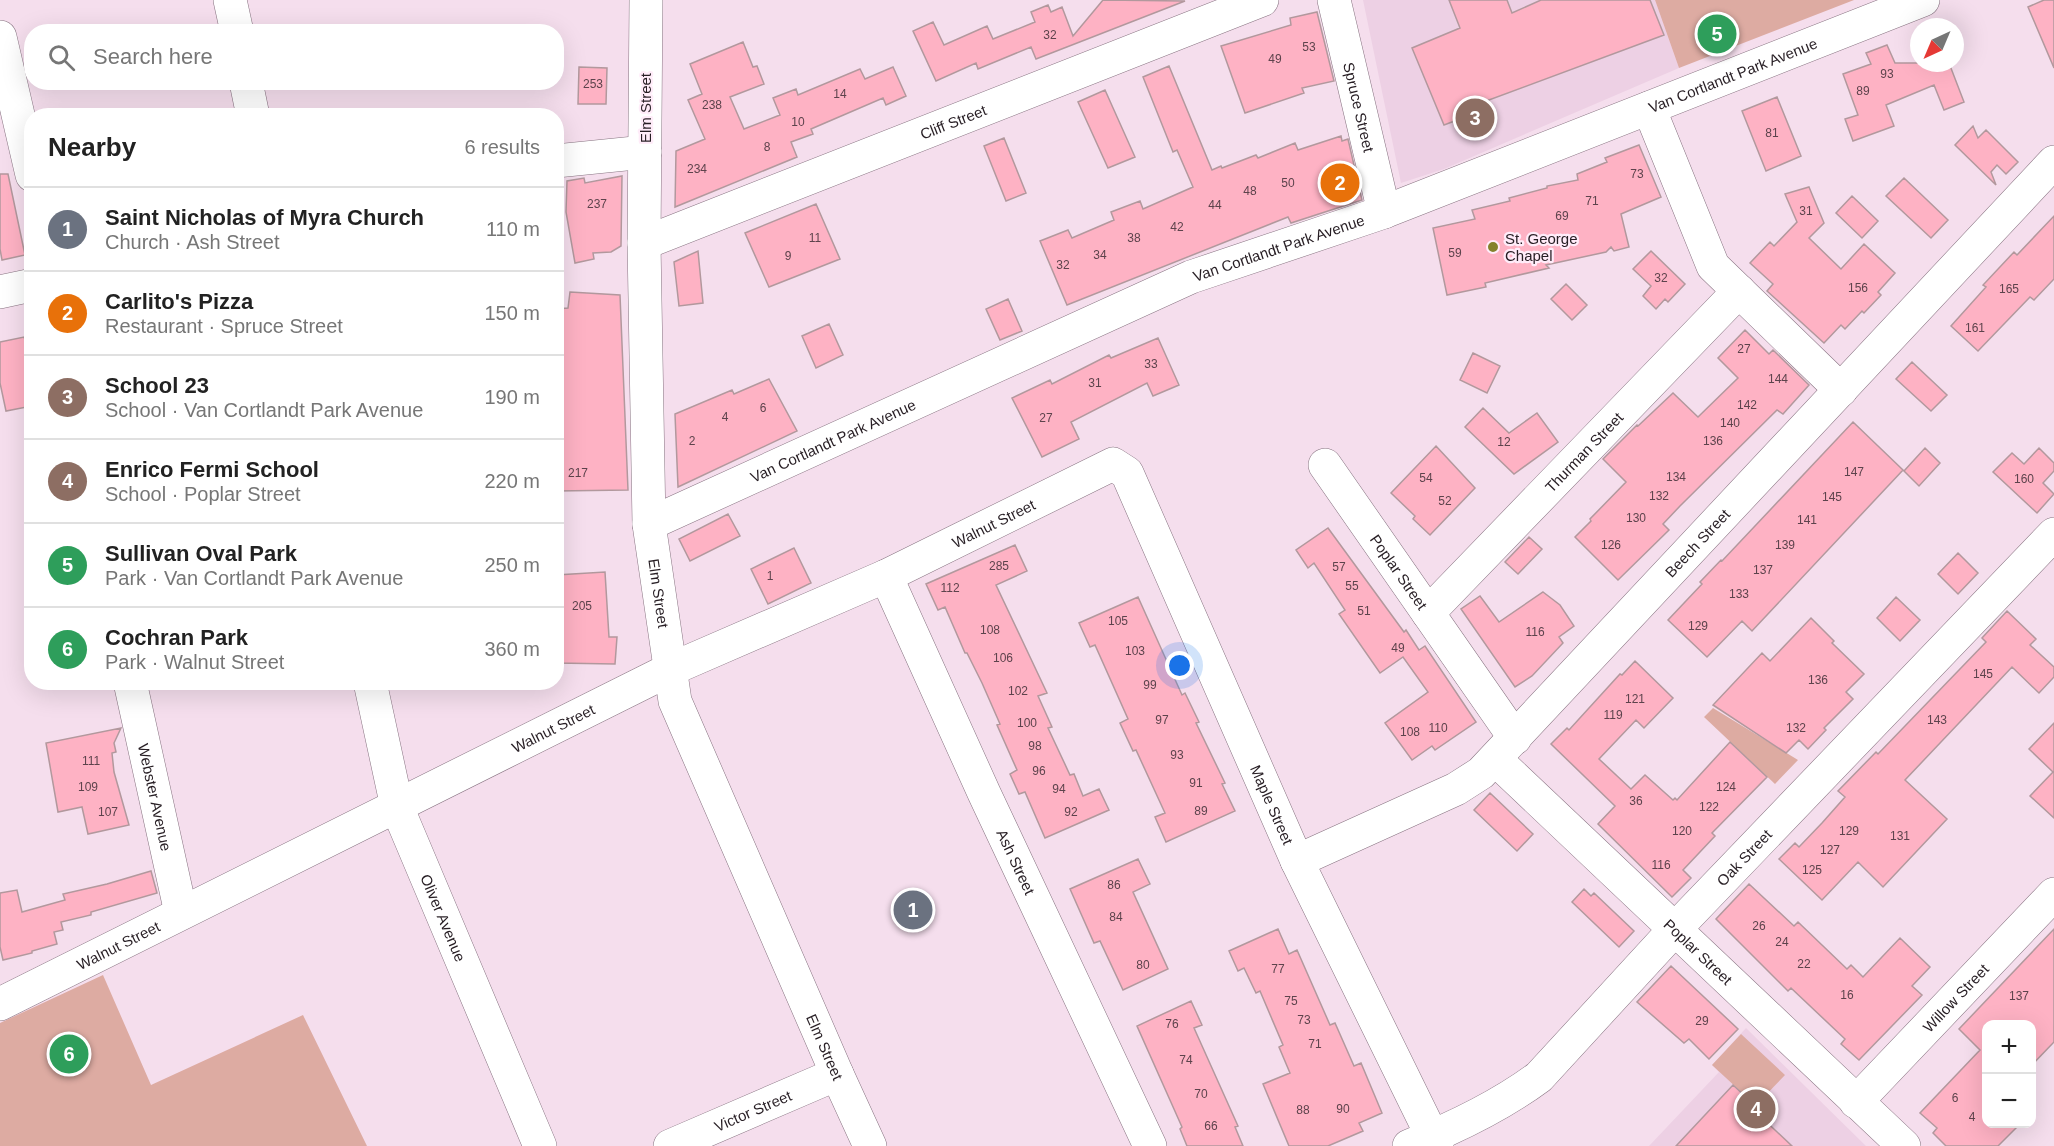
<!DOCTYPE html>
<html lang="en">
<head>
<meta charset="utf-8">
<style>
  :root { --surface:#fff; --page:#f6f6f6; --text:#222; --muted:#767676; --line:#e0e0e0; --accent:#d93025 }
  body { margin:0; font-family:Arial,sans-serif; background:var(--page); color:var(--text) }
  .controls { position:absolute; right:18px; bottom:18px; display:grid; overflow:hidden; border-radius:12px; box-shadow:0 6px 24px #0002 }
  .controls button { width:54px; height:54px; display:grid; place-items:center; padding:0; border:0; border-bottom:2px solid var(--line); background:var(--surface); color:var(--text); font:30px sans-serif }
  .compass { position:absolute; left:1910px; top:18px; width:54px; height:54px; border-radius:50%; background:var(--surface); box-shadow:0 6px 24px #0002; rotate:224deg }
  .you { position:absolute; left:1180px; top:666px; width:21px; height:21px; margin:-15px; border:4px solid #fff; border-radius:50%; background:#1a73e8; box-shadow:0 0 0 9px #1a73e833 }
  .badge { display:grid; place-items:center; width:39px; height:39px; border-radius:50%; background:var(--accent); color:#fff; font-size:20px; font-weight:700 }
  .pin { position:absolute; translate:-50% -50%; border:3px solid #fff; box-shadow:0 2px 6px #0006 }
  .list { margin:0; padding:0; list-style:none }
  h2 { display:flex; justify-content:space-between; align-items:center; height:78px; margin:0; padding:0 24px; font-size:26px }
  h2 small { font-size:20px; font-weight:400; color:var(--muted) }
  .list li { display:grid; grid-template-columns:39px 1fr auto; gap:18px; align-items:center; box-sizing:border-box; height:84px; padding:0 24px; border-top:2px solid var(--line) }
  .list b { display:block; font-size:22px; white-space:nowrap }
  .list p { margin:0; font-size:20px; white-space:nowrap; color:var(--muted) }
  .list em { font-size:20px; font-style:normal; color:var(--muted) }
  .icon { flex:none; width:33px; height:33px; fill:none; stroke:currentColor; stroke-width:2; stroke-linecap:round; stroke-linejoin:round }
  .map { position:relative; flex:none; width:2054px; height:1146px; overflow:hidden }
  .search { position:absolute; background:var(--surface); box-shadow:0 6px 24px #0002; left:24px; top:24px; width:540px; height:66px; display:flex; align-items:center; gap:15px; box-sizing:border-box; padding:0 21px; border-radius:24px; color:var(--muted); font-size:22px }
  .panel { position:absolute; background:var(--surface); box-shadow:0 6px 24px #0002; left:24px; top:108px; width:540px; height:582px; border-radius:24px }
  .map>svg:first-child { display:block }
  .built { fill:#edd0e4 }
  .green { fill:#ddaba2 }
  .building { fill:#feb2c4; stroke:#b2989d; stroke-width:1.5 }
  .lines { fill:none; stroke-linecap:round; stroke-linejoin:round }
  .minor-casing { stroke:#877381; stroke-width:34 }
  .minor { stroke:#fff; stroke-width:33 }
  .poi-dot { fill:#83822b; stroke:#ffecf9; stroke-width:2 }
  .labels { text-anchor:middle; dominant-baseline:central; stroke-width:4.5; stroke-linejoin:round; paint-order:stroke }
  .number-label { font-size:12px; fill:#5d434c }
  .street-label { font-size:15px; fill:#271e24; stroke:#ffecf9 }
  .poi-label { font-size:15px; fill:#271e24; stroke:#ffecf9; text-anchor:start }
</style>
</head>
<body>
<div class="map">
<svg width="2054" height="1146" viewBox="0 0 2054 1146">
  <rect width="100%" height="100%" fill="#f5deed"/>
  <!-- built -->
  <path class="built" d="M1363 0H1655L1679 68 1444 169 1401 183Z
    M1746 1028 1866 1146H1649L1719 1072 1712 1065Z"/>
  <!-- green -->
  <path class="green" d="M1655 0H1854L1679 68Z
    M1713 708 1798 760 1775 784 1704 717Z
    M103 975 151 1085 303 1015 367 1146H0V1023Z
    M1741 1034 1785 1075 1760 1101 1756 1098 1752 1102 1712 1065Z"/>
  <!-- building -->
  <path class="building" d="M1103 0 1185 1 1036 59 1031 47 978 69 976 63 936 81 913 31 933 22 944 45 987 26 993 39 1035 22 1031 12 1048 5 1051 12 1062 7 1073 36Z
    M1449 0H1507L1512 13 1541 0H1650L1664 35 1470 107 1473 114 1444 125 1412 48 1460 28Z
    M2044 0H2054V68L2028 7Z
    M1317 12 1334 81 1302 88 1304 93 1245 113 1221 46 1291 25 1290 18Z
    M743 42 753 67 757 66 764 84 730 97 744 129 780 115 773 98 796 89 798 95 860 69 865 79 893 67 906 96 886 105 883 98 811 129 813 134 791 142 797 157 675 207 676 151 705 139 688 100 702 94 690 64Z
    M1887 45 1895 63H1949L1964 102 1944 110 1934 85 1886 105 1894 126 1853 141 1845 119 1858 115 1843 74 1871 64 1866 53Z
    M1169 66 1212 170 1221 166 1222 168 1256 155 1258 158 1295 143 1298 150 1341 136 1342 141 1348 139 1362 200 1291 223 1288 217 1067 305 1040 241 1068 230 1072 238 1114 220 1111 212 1140 201 1143 209 1193 187 1177 150 1173 152 1143 77Z
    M579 67 607 68 606 104H578Z
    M1105 90 1135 157 1108 168 1078 102Z
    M1777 97 1801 156 1766 171 1742 111Z
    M1973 126 1978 138 1986 130 2018 162 2006 174 1997 165 1991 172 1996 185 1955 145Z
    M1004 138 1026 193 1006 201 984 146Z
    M1639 145 1661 197 1621 214 1629 247 1614 251 1611 247 1606 252 1546 265 1549 268 1485 283 1486 287 1447 295 1433 228 1475 219 1472 210 1510 201 1509 198 1547 188V186L1578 180 1577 174 1607 162 1605 158Z
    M0 174H8L25 255 2 260 0 249Z
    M622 176 621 246 611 252 593 253 594 259 575 263 566 212 567 181 584 178 585 183Z
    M1904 178 1948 220 1931 238 1886 196Z
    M1809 187 1824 223 1809 238 1841 269 1864 244 1895 273 1878 292 1881 295 1864 313 1862 311 1845 329 1841 325 1824 343 1767 291 1773 284 1750 263 1770 242 1774 246 1797 222 1785 194Z
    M1852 196 1878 221 1862 238 1836 213Z
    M816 204 840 259 769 287 745 233Z
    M2054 216V279L2034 300 2030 297 1978 351 1951 326 1986 287 1983 285 2014 252 2017 255Z
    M698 251 703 303 679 306 674 262Z
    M1651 251 1685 284 1668 302 1665 299 1656 309 1643 296 1651 286 1633 269Z
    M1566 284 1587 305 1572 320 1551 299Z
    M570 292 620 295 628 490 556 491V309L568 308Z
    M1008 299 1022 331 1000 340 986 309Z
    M829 324 843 355 816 368 802 336Z
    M1745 330 1769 354 1773 350 1809 385 1783 414 1777 410 1680 506 1663 524 1669 530 1618 580 1575 537 1591 521 1590 519 1626 482 1603 459 1637 425 1638 426 1673 393 1698 417 1738 378 1718 358Z
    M24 337 32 361V406L6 411 0 383V342Z
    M1158 338 1179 385 1153 396 1147 383 1071 422 1079 439 1042 457 1012 398 1050 380 1052 384 1109 355 1111 358Z
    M1473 353 1500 366 1487 393 1460 380Z
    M1912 362 1947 395 1931 411 1896 379Z
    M769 379 797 431 678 487 675 414 732 390 734 394Z
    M1483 408 1509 433 1537 413 1558 442 1514 474 1465 427Z
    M1853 422 1903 470 1752 631 1742 621 1707 657 1668 620 1702 584 1700 582 1721 560 1722 561Z
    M1436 446 1475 488 1430 535 1413 519 1415 516 1391 493Z
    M1925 448 1940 463 1919 486 1904 471Z
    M2039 448 2054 463V471L2043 483 2054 494 2037 513 1993 472 2012 453 2024 464Z
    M728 514 740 536 690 561 679 539Z
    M1328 528 1404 632 1406 630 1419 650 1425 646 1476 722 1435 750 1432 746 1412 760 1385 723 1428 692 1403 657 1380 673 1339 614 1345 610 1314 563 1308 568 1296 550Z
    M1529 537 1542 549 1518 574 1505 562Z
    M1015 545 1027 571 996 585 1047 693 1038 696 1052 727 1048 728 1070 775 1074 774 1083 796 1099 789 1109 810 1045 838 1025 792 1019 794 1010 774 1017 770 997 725 1000 724 982 683 967 653H965L945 607 938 610 926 584Z
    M794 548 811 583 768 604 751 569Z
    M1958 553 1978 573 1958 594 1938 574Z
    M605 572 609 637H617L615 664 556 663V575Z
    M1543 592 1560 605 1574 626 1559 637 1563 643 1532 676 1515 687 1461 609 1480 596 1499 622Z
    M1138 597 1182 695 1185 693 1199 722 1196 723 1225 783 1222 784 1235 811 1166 842 1155 817 1165 813 1136 750 1133 751 1120 723 1128 719 1095 645 1090 647 1079 623Z
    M1896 597 1920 620 1900 641 1877 618Z
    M2007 611 2036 639 2030 645 2054 667V677L2039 693 2012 667 1905 780 1947 819 1883 887 1858 862 1822 900 1779 859 1795 843 1799 847 1822 823 1845 797 1838 791 1876 752 1878 754 1986 642 1982 638Z
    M1811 618 1834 641 1832 643 1864 674 1846 692 1853 699 1824 728 1826 730 1808 749 1799 740 1786 753 1713 705 1762 653 1770 661Z
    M1635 661 1673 698 1644 728 1636 720 1599 759 1631 789 1645 775 1673 800 1675 798 1677 800 1730 742 1767 777 1712 833 1715 836 1683 870 1691 878 1672 897 1598 824 1615 806 1551 744 1567 728 1569 730 1620 674 1622 675Z
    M2054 723V818L2030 796 2053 772 2029 749Z
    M121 728 114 743 116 752 112 753 114 772 129 825 88 834 82 807 58 812 46 743Z
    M1490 793 1533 834 1517 851 1474 810Z
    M1138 859 1150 884 1133 892 1168 969 1123 990 1100 941 1094 943 1070 889Z
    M151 871 157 893 91 912V915L61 922 63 930 54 932 57 944 32 951V953L3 960 0 947V893L17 890 22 912 65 900 63 894 107 884Z
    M1749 884 1794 926 1798 922 1847 969 1851 965 1863 977 1900 938 1930 967 1912 986 1922 995 1859 1060 1841 1044 1845 1039 1791 988 1788 991 1716 919Z
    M1584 889 1591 896 1594 893 1634 931 1619 947 1572 902Z
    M1278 929 1289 954 1297 950 1330 1025 1335 1023 1354 1066 1361 1063 1382 1113 1359 1123 1363 1131 1328 1146H1289L1263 1084 1290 1073 1279 1047 1283 1045 1260 991 1256 993 1244 968 1238 971 1229 951Z
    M2054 929V1042L2031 1066V1024H1986V1124H2020L1998 1146H1946L1933 1133 1937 1128 1920 1113 1980 1050 1959 1029Z
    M1671 966 1738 1029 1709 1059 1689 1039 1684 1043 1637 1002Z
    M1191 1001 1202 1025 1194 1028 1238 1126 1235 1127 1243 1146H1187L1180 1129 1182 1127 1137 1026Z
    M1733 1085 1760 1110 1757 1113 1792 1146H1676Z"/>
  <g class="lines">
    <!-- minor casing -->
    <g class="minor-casing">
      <g id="minor">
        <path d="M230 0 237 32"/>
        <path id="s1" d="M646 0 644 243 649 524 675 701 837 1074 870 1146"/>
        <path id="s2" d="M1334 0 1384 212"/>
        <path d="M0 37 32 175"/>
        <path d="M246 82 253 116"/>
        <path d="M1649 108 1713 266 1841 390"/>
        <path d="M556 161 645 152"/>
        <path id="s3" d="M644 243 1262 0"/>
        <path d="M0 292 32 285"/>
        <path id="s4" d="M1325 465 1515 738"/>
        <path id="s5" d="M649 524 1191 277 1384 212 1923 0"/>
        <path id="s6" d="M886 576 984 793 1150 1146"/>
        <path id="s7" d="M1428 613 1739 291"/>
        <path id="s8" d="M130 682 181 913"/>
        <path id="s9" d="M370 682 397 807 540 1146"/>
        <path id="s10" d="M1495 759 1904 1146"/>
        <path id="s11" d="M1297 861 1456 789 1481 773 2054 162"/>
        <path id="s12" d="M0 1004 669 670 886 576 1113 464 1127 473 1297 861 1437 1146"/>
        <path id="s13" d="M1856 1102 2054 894"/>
        <path id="s14" d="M670 1146 837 1074"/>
        <path id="s15" d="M1409 1146C1454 1128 1500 1106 1539 1077L1675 929 2054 534"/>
      </g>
    </g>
    <!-- minor -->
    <use href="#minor" class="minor"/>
  </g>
  <!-- markers -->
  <circle class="poi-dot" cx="1493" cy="247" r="6"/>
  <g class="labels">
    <!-- number labels -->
    <g class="number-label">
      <text x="1050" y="35">32</text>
      <text x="1309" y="47">53</text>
      <text x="1275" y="59">49</text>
      <text x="1887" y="74">93</text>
      <text x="593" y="84">253</text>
      <text x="1863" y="91">89</text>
      <text x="840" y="94">14</text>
      <text x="712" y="105">238</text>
      <text x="798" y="122">10</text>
      <text x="1772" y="133">81</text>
      <text x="767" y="147">8</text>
      <text x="697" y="169">234</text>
      <text x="1637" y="174">73</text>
      <text x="1288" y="183">50</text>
      <text x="1250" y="191">48</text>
      <text x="1592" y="201">71</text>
      <text x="597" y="204">237</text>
      <text x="1215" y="205">44</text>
      <text x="1806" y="211">31</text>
      <text x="1562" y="216">69</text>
      <text x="1177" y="227">42</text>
      <text x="815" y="238">11</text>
      <text x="1134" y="238">38</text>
      <text x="1455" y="253">59</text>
      <text x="1100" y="255">34</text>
      <text x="788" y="256">9</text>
      <text x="1063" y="265">32</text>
      <text x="1661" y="278">32</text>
      <text x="1858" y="288">156</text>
      <text x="2009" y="289">165</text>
      <text x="1975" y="328">161</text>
      <text x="1744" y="349">27</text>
      <text x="1151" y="364">33</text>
      <text x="1778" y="379">144</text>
      <text x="1095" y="383">31</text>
      <text x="1747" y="405">142</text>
      <text x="763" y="408">6</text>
      <text x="725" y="417">4</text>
      <text x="1046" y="418">27</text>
      <text x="1730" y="423">140</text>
      <text x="692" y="441">2</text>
      <text x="1713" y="441">136</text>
      <text x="1504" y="442">12</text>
      <text x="1854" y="472">147</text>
      <text x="578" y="473">217</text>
      <text x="1676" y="477">134</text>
      <text x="1426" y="478">54</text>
      <text x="2024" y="479">160</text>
      <text x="1659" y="496">132</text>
      <text x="1832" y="497">145</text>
      <text x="1445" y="501">52</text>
      <text x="1636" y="518">130</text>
      <text x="1807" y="520">141</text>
      <text x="1611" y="545">126</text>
      <text x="1785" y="545">139</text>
      <text x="999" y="566">285</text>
      <text x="1339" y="567">57</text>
      <text x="1763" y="570">137</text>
      <text x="770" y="576">1</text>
      <text x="1352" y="586">55</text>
      <text x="950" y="588">112</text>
      <text x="1739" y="594">133</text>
      <text x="582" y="606">205</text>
      <text x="1364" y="611">51</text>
      <text x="1118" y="621">105</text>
      <text x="1698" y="626">129</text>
      <text x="990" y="630">108</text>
      <text x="1535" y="632">116</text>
      <text x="1398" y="648">49</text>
      <text x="1135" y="651">103</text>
      <text x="1003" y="658">106</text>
      <text x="1983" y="674">145</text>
      <text x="1818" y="680">136</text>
      <text x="1150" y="685">99</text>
      <text x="1018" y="691">102</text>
      <text x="1635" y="699">121</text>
      <text x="1613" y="715">119</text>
      <text x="1162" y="720">97</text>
      <text x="1937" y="720">143</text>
      <text x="1027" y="723">100</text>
      <text x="1438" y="728">110</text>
      <text x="1796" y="728">132</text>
      <text x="1410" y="732">108</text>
      <text x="1035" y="746">98</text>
      <text x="1177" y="755">93</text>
      <text x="91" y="761">111</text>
      <text x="1039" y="771">96</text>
      <text x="1196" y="783">91</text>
      <text x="88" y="787">109</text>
      <text x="1726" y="787">124</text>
      <text x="1059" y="789">94</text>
      <text x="1636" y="801">36</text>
      <text x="1709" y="807">122</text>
      <text x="1201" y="811">89</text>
      <text x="108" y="812">107</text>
      <text x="1071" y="812">92</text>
      <text x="1682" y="831">120</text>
      <text x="1849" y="831">129</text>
      <text x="1900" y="836">131</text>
      <text x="1830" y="850">127</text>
      <text x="1661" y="865">116</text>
      <text x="1812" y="870">125</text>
      <text x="1114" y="885">86</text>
      <text x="1116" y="917">84</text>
      <text x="1759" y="926">26</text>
      <text x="1782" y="942">24</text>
      <text x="1804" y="964">22</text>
      <text x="1143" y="965">80</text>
      <text x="1278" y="969">77</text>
      <text x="1847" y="995">16</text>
      <text x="2019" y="996">137</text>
      <text x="1291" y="1001">75</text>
      <text x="1304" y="1020">73</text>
      <text x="1702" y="1021">29</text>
      <text x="1172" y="1024">76</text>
      <text x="1315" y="1044">71</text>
      <text x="1186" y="1060">74</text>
      <text x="1201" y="1094">70</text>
      <text x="1955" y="1098">6</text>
      <text x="1343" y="1109">90</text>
      <text x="1303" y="1110">88</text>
      <text x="1972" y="1117">4</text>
      <text x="1211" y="1126">66</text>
    </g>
    <!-- street labels -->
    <g class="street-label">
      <text stroke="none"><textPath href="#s5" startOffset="1174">Van Cortlandt Park Avenue</textPath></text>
      <text stroke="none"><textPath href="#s2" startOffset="110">Spruce Street</textPath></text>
      <text transform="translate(645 108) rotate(-90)">Elm Street</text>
      <text stroke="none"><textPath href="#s3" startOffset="332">Cliff Street</textPath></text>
      <text stroke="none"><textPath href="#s5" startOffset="688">Van Cortlandt Park Avenue</textPath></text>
      <text stroke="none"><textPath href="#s5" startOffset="202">Van Cortlandt Park Avenue</textPath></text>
      <text stroke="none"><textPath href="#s7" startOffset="224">Thurman Street</textPath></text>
      <text stroke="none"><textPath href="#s12" startOffset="1104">Walnut Street</textPath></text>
      <text stroke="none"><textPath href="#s11" startOffset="520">Beech Street</textPath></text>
      <text stroke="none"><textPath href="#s4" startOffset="130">Poplar Street</textPath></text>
      <text stroke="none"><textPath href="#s1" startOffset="594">Elm Street</textPath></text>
      <text stroke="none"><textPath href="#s12" startOffset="618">Walnut Street</textPath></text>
      <text stroke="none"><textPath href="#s8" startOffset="118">Webster Avenue</textPath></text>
      <text stroke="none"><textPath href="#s12" startOffset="1616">Maple Street</textPath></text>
      <text stroke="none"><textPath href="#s15" startOffset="448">Oak Street</textPath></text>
      <text stroke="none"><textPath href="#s6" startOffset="314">Ash Street</textPath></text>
      <text stroke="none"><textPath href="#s9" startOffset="248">Oliver Avenue</textPath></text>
      <text stroke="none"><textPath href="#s12" startOffset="132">Walnut Street</textPath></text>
      <text stroke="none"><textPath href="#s10" startOffset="280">Poplar Street</textPath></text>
      <text stroke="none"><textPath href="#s13" startOffset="144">Willow Street</textPath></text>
      <text stroke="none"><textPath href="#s1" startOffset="1080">Elm Street</textPath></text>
      <text stroke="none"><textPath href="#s14" startOffset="90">Victor Street</textPath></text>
    </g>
    <!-- poi labels -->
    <g class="poi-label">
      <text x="1505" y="238">St. George<tspan x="1505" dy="17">Chapel</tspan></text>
    </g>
  </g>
</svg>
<div class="controls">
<button>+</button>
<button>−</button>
</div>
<svg class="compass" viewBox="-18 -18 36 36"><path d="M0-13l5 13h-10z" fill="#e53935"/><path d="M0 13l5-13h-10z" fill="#767676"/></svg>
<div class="you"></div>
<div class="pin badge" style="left:913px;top:910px;background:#6b7280">1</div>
<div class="pin badge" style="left:1340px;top:183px;background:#e8710a">2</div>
<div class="pin badge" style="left:1475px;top:118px;background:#8d6e63">3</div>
<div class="pin badge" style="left:1756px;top:1109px;background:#8d6e63">4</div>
<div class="pin badge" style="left:1717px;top:34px;background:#2e9e5b">5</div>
<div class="pin badge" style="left:69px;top:1054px;background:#2e9e5b">6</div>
<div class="search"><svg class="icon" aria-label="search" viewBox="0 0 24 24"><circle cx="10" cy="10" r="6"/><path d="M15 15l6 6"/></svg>Search here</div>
<section class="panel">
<h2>Nearby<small>6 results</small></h2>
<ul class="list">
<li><span class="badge" style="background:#6b7280">1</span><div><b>Saint Nicholas of Myra Church</b><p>Church · Ash Street</p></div><em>110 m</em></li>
<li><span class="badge" style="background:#e8710a">2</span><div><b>Carlito's Pizza</b><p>Restaurant · Spruce Street</p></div><em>150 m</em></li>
<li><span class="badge" style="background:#8d6e63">3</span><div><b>School 23</b><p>School · Van Cortlandt Park Avenue</p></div><em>190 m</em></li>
<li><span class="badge" style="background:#8d6e63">4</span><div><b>Enrico Fermi School</b><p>School · Poplar Street</p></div><em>220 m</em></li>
<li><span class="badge" style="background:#2e9e5b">5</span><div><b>Sullivan Oval Park</b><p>Park · Van Cortlandt Park Avenue</p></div><em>250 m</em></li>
<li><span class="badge" style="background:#2e9e5b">6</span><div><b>Cochran Park</b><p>Park · Walnut Street</p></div><em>360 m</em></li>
</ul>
</section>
</div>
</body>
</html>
